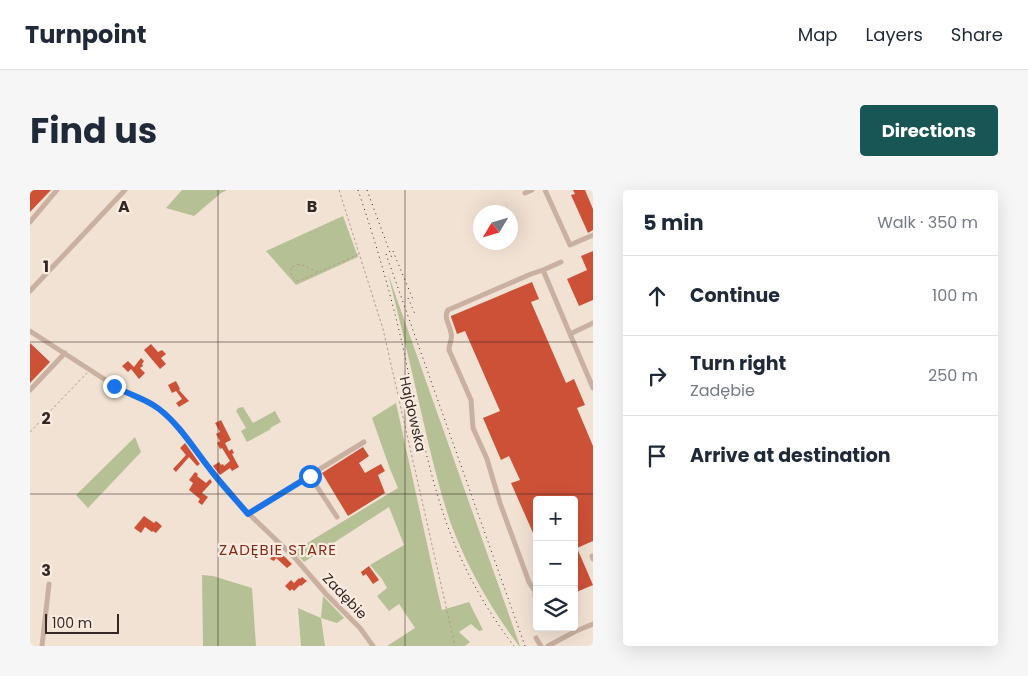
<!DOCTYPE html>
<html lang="en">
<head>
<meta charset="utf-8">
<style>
  :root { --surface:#fff; --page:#f6f6f7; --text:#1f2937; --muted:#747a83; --line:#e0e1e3; --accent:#185656 }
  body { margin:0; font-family:Poppins,sans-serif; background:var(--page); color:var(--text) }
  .controls { position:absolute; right:15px; bottom:15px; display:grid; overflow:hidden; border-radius:5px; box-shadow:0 5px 20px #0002 }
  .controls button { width:45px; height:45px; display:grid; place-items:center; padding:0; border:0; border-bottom:1px solid var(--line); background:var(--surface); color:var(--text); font:25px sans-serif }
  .compass { position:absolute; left:443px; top:15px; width:45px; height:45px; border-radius:50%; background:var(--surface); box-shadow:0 5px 20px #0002; rotate:232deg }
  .scale { position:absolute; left:15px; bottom:12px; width:74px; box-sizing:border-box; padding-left:5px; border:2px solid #332824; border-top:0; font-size:14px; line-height:18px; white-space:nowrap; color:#332824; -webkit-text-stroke:4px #faece0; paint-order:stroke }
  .stop { position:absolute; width:15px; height:15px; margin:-11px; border:4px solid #1a73e8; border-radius:50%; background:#fff }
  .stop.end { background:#1a73e8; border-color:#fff; box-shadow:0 1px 5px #0008 }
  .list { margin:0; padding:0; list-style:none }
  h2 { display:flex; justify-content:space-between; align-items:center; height:65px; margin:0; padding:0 20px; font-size:21px }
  h2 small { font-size:16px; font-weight:400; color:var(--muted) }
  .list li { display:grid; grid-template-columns:32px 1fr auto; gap:15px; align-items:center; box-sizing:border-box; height:80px; padding:0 20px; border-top:1px solid var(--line) }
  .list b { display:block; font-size:19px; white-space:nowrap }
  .list p { margin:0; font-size:16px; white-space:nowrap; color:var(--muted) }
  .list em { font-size:16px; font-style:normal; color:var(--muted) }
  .icon { flex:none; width:28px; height:28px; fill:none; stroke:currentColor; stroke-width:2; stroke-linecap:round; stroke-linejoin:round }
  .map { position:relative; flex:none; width:563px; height:456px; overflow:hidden; border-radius:5px }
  header { display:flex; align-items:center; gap:30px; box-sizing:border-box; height:70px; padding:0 25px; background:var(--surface); border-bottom:1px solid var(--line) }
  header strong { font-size:24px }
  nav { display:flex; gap:28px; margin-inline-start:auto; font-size:18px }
  .intro { display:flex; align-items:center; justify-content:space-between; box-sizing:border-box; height:120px; padding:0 30px }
  h1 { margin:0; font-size:35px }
  .button { padding:12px 22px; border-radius:5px; background:var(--accent); color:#fff; font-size:18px; font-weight:700 }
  main { display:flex; gap:30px; padding:0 30px }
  aside { flex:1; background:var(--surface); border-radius:5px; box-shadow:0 5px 20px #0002 }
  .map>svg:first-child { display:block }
  .green { fill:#b5c194 }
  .building { fill:#cd5137 }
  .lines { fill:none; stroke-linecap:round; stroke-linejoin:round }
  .path { stroke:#b59a8b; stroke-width:1; stroke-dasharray:2.5 2.5; stroke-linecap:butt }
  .minor { stroke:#cab0a0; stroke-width:5 }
  .rail { stroke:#332824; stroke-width:1; stroke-dasharray:1 4; stroke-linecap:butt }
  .route { stroke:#1a73e8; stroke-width:6 }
  .grid { fill:none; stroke:#332824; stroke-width:1; stroke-opacity:0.55 }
  .labels { text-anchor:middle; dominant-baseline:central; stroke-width:4.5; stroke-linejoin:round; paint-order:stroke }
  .street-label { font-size:14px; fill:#332824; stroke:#faece0 }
  .neighbourhood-label { font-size:15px; letter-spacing:1px; fill:#862b19; stroke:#faece0 }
  .grid-label { font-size:16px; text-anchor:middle; font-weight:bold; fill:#332824; stroke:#faece0; stroke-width:4.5; stroke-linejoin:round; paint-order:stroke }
</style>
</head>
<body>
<header>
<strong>Turnpoint</strong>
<nav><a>Map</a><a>Layers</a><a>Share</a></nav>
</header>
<div class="intro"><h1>Find us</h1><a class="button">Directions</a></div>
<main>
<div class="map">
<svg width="563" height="456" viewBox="0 0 563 456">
  <rect width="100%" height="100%" fill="#f2e2d4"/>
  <!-- green -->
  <path class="green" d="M152 0H197L191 3 164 26 136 18Z
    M313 26 328 67 266 95 236 61Z
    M358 84 490 456H489C461 419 437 377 421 334 408 296 399 256 390 217 380 172 369 128 358 84Z
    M366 213 407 399 412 420 439 412 453 440 449 441 441 434 429 442 440 452 435 456H357L385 438 369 414 359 421 347 406 357 398 352 389 340 375 374 355 359 317 274 372 264 361 368 298 360 279 342 228Z
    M213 217 223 233 245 221 251 232 240 238 241 239 217 252 211 241 216 238 206 221 208 218Z
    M105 247 111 262 58 318 46 305Z
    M172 385 183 386 222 398 226 456H173Z
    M293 406 314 428 307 433 291 428 295 456H271L268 418 291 428Z"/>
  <!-- building -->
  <path class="building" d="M0 0H21L0 22Z
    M543 0H555L563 19V40L558 43 541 5 545 4Z
    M563 61V110L549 116 537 89 557 80 551 66Z
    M502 92 509 109 501 112 536 193 544 189 555 215 547 218 563 256V351L547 358 563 395 544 403V310H507V352L481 293 490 290 479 266 471 270 453 228 470 221 435 141 427 144 421 127V126Z
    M0 153 20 172 0 193Z
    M121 154 128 162 132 160 136 164 131 168 136 174 130 179 114 160Z
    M111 168 114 171 112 174 113 176 110 178 115 183 109 189 101 179 98 182 92 176 98 171 104 177Z
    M146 191 150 199 149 200 159 211 149 217 146 213 152 209 146 201 142 203 138 195Z
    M191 230 201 250 195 253 199 261 202 259 204 263 202 264 209 277 202 281 200 278 190 285 183 276 189 272 191 275 193 274 194 276 200 271 192 258 190 259 187 253 190 251 186 244 190 242 185 233Z
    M155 253 170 274 167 276 159 267 146 282 143 279 156 265 150 258Z
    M333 257 339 266 329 273 335 283 351 274 355 281 348 285 355 303 318 326 292 283Z
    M165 282 168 284 167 286 176 293 180 289 182 292 172 303 178 307 172 315 168 312 170 309 159 300 163 293 159 290Z
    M114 326 124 333 126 331 132 336 126 343 123 341 122 342 115 337 111 343 104 338Z
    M246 360 255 367 262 374 257 378 246 368 244 371 240 369Z
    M339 376 349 390 343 394 336 384 333 386 331 382Z
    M272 387 277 391 271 396 270 395 264 401 262 399 260 401 255 396 261 390 264 393 269 388 270 389Z"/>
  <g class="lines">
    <!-- path -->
    <path class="path" d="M309 0 353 139 425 456
      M288 82 270 74 261 77V84L265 90 269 91 329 64
      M0 242 57 183"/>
    <!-- minor -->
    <path class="minor" d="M515 0 540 55 563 45
      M495 3 502 0
      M0 32 27 0
      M531 72 513 80 540 144 563 133
      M0 101 95 0
      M0 141 91 200 119 212 135 223 157 248 182 282 218 323 266 369 296 404 330 438 343 456
      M540 144 563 198
      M0 200 35 163
      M280 286 307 327
      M218 323 334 252
      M562 366 563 369
      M507 411 505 406V401L499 392 470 313 457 269 443 238 441 210 419 160C419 153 423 149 421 143 420 135 413 127 418 120L501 84 513 80
      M506 448 511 456
      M12 456 19 394
      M518 456 546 441 563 434"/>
    <!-- rail -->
    <path class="rail" d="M328 0C345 50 360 101 372 153 386 216 397 280 419 340 435 382 457 421 484 456
      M337 0 362 68
      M363 61 384 112
      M356 64 495 456
      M378 108 385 124"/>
  </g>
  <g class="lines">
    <!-- route -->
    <path class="route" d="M84 196C99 205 115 208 129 219 151 236 165 261 183 283 194 297 206 310 218 324L280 286"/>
  </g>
  <!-- grid -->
  <path class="grid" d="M188 0V456M375 0V456M0 152H563M0 304H563"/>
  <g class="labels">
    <!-- street labels -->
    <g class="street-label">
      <text transform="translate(383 224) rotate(77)">Hajdowska</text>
      <text transform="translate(315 406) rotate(46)">Zadębie</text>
    </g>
    <!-- neighbourhood labels -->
    <g class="neighbourhood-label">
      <text x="248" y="359">ZADĘBIE STARE</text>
    </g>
  </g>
  <g class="grid-label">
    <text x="94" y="22">A</text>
    <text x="282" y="22">B</text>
    <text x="16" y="82">1</text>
    <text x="16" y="234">2</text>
    <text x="16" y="386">3</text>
  </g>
</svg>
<div class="controls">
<button>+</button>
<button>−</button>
<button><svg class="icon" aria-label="layers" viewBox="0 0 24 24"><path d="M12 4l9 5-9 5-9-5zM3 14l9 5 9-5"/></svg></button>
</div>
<svg class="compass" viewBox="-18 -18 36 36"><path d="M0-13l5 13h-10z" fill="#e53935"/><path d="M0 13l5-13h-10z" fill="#747a83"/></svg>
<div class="scale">100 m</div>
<div class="stop" style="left:280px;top:286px"></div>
<div class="stop end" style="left:84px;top:196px"></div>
</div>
<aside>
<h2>5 min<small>Walk · 350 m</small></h2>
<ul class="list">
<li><svg class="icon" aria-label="ahead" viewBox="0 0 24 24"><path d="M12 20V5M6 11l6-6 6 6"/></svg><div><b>Continue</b></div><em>100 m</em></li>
<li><svg class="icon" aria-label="right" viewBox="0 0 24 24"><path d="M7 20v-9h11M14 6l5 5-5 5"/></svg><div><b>Turn right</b><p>Zadębie</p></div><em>250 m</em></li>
<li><svg class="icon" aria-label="arrive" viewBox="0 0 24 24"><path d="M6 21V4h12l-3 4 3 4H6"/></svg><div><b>Arrive at destination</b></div></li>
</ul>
</aside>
</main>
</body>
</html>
